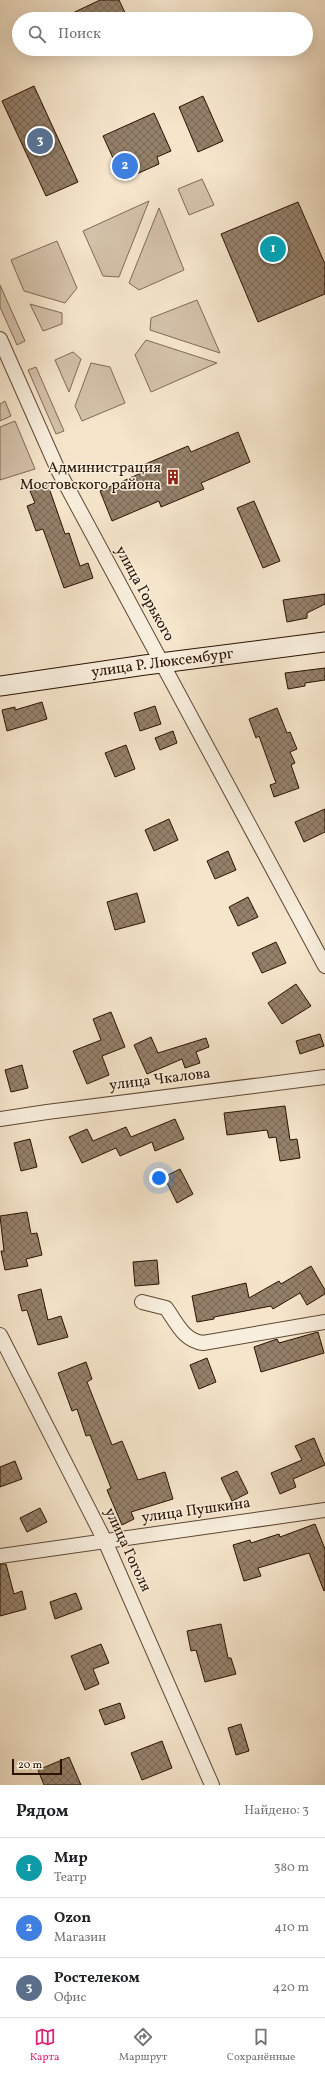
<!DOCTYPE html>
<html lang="ru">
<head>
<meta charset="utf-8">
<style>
  :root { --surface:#fff; --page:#f6f6f6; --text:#202124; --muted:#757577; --line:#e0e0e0; --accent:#db2777 }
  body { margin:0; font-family:Vollkorn,serif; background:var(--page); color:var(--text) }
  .scale { position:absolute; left:12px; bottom:10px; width:50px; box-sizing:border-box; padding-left:4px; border:2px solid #2b1201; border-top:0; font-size:11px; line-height:14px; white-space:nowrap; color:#2b1201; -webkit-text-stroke:3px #f8eedd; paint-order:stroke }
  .you { position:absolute; left:159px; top:1178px; width:14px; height:14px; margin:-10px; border:3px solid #fff; border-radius:50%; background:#1a73e8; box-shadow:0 0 0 6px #1a73e833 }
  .badge { display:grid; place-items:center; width:26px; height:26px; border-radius:50%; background:var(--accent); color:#fff; font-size:13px; font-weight:700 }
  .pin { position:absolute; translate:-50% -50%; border:2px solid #fff; box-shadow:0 1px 4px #0006 }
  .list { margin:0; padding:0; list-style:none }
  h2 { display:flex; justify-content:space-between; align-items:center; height:52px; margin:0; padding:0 16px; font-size:17px }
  h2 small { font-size:13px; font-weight:400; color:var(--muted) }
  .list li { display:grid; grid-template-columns:26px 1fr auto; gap:12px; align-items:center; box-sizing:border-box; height:60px; padding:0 16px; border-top:1px solid var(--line) }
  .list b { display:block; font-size:15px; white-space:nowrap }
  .list p { margin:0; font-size:13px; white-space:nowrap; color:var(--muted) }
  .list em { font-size:13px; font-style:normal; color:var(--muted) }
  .icon { flex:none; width:22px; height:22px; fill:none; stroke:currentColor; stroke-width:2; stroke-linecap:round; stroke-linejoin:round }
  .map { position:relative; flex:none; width:325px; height:1785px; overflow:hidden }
  .search { position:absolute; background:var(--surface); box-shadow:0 4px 16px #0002; left:12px; right:12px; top:12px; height:44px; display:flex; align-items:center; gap:10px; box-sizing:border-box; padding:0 14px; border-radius:22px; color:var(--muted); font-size:15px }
  .sheet { height:232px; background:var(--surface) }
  nav { display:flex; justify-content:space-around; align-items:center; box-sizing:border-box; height:56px; border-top:1px solid var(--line); background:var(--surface); font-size:11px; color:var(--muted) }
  nav a { display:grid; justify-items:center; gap:2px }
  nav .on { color:var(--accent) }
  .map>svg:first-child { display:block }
  .grass { fill:#d3c1a9; stroke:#7f6a55 }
  .building { fill:url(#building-cross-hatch); stroke:#2b1201 }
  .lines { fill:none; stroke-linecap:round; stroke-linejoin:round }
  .street-casing { stroke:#5e4734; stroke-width:16 }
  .secondary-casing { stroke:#2b1201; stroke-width:21 }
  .street { stroke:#f8eedd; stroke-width:14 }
  .secondary { stroke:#f8eedd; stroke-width:19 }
  .labels { text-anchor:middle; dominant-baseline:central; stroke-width:3; stroke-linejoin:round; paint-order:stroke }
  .poi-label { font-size:15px; fill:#2b1201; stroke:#f8eedd; text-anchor:end }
  .street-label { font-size:15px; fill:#2b1201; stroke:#f8eedd }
</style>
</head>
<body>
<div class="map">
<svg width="325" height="1785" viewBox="0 0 325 1785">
  <defs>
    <pattern id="building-cross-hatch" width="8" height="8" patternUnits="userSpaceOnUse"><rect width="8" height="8" fill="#94806a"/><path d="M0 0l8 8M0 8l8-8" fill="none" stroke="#796755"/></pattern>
  </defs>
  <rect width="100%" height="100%" fill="#f5e5cb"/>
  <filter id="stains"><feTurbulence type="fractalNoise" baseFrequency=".005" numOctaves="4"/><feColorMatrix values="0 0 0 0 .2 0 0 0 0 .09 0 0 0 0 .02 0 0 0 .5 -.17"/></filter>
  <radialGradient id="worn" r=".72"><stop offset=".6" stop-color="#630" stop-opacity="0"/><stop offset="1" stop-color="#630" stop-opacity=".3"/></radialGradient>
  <!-- grass -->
  <path class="grass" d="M202 179 214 205 189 215 178 189Z
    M149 201 119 277 103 276 83 231Z
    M159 208 184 270 139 290 129 283Z
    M57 241 77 288 65 303 24 291 11 260Z
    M0 285 25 341 17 345 0 307Z
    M197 300 220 353 150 330 151 318Z
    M30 304 62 313V324L43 331Z
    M146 340 217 363 151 392 135 355Z
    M73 352 81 359 69 392 55 360Z
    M91 363 110 367 125 403 82 421 75 406Z
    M36 367 64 431 56 434 28 370Z
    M5 401 11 416 0 421V404Z
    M15 421 35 469 0 480V427Z"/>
  <!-- building -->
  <path class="building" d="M100 0H119L128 19H60Z
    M34 86 78 182 46 196 2 101Z
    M203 96 223 141 198 152 179 107Z
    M154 113 171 151 157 157 159 164 123 180 103 136Z
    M298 202 325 264V294L258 322 221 234Z
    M238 432 250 462 201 483 204 489 161 507 159 501 112 521 100 491 146 471 143 465 188 446 191 452Z
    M48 485 65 534 69 533 80 566 88 563 93 578 64 588 43 529 36 531 27 506 35 503 30 491Z
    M254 501 280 561 263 568 237 508Z
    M325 594V604L307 613V618L287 622 283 600Z
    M325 668V680L305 683V686L288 689 285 673Z
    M42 702 47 719 7 731 2 710 15 707V710Z
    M155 706 161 724 140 731 134 713Z
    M277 708 287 733 290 732 297 749 290 752 295 763 291 765 299 788 274 797 270 785 276 783 259 736 256 738 249 719Z
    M173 731 177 743 160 750 155 738Z
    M126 745 135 769 115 777 105 753Z
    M325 809V832L304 842 295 822Z
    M169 819 178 840 154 851 145 830Z
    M228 851 236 870 215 879 207 861Z
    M137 893 145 922 115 930 107 902Z
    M248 897 258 917 238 926 229 907Z
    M276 942 286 963 262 973 252 953Z
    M296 984 311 1006 282 1024 268 1003Z
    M111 1012 125 1047 102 1056 109 1075 87 1084 73 1051 101 1040 93 1019Z
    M320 1034 324 1046 300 1054 296 1041Z
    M151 1037 158 1053 206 1038 209 1047 196 1052 200 1063 185 1068 182 1059 147 1074 134 1045Z
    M22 1065 28 1088 11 1092 5 1070Z
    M285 1106 290 1140 297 1139 300 1158 280 1161 276 1137 269 1138 267 1130 227 1135 224 1113Z
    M175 1119 184 1139 155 1151 152 1142 120 1156 116 1148 82 1163 69 1137 87 1129 93 1141 126 1127 131 1137Z
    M30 1139 37 1167 21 1171 14 1143Z
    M180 1169 193 1194 177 1203 164 1177Z
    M27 1212 31 1234 37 1233 42 1255 26 1259 28 1266 5 1270 1 1251H4L0 1216Z
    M157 1260 159 1284 135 1286 133 1262Z
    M311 1266 325 1290V1294L307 1305 300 1293 273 1309 271 1306 214 1317V1319L197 1322 192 1296 246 1283 249 1298 279 1281 281 1284Z
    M41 1289 48 1320 61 1316 68 1337 38 1345 27 1310 22 1311 18 1295Z
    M318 1332 324 1353 261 1372 254 1347 277 1339 279 1343Z
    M207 1358 216 1382 199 1389 190 1365Z
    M86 1362 92 1379 87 1382 112 1445 122 1441 138 1480 165 1472 173 1499 131 1512 134 1519 122 1525 107 1490 111 1488 90 1435 86 1436 77 1409 72 1411 58 1373Z
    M314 1438 325 1465 293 1479 296 1487 280 1494 271 1473 302 1460 295 1446Z
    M15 1461 22 1479 0 1487V1467Z
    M237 1471 248 1493 232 1501 221 1478Z
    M40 1508 47 1522 27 1532 20 1518Z
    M315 1524 325 1549V1590L324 1591 309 1553 258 1568 261 1576 244 1581 233 1545 250 1540 251 1543 279 1534 280 1537Z
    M0 1564H6L14 1594 22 1591 26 1609 0 1616Z
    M76 1593 82 1609 55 1619 50 1602Z
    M221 1624 228 1658H231L236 1674 205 1682 196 1650 191 1651 187 1631Z
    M101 1644 109 1663 93 1669 99 1684 85 1690 71 1656Z
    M120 1703 125 1718 105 1725 99 1710Z
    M241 1724 249 1751 236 1755 228 1728Z
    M162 1741 172 1768 142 1780 131 1753Z
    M69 1757 81 1785H44L38 1770Z"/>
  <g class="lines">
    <!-- street casing -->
    <g class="street-casing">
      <path id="street" d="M0 339 58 470 325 966
        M0 1119 47 1112 325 1077
        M142 1302 166 1308C177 1323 183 1340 203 1343L325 1322
        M0 1335 105 1541 212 1785
        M0 1556 325 1510"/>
    </g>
    <!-- secondary casing -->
    <g class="secondary-casing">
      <g id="secondary">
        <path id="s1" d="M0 686 145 665 325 642"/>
      </g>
    </g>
    <!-- street -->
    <use href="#street" class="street"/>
    <!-- secondary -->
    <use href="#secondary" class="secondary"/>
  </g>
  <!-- icons -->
  <defs>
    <g id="building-bare" transform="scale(1.2)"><path d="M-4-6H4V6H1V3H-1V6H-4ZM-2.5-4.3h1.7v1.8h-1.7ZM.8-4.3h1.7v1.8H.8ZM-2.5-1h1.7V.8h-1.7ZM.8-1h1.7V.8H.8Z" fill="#8f2418" stroke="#f8eedd" stroke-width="2.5" paint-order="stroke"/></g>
  </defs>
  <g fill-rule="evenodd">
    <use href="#building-bare" x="173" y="477"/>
  </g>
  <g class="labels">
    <!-- poi labels -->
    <g class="poi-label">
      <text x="161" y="468">Администрация<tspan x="161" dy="17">Мостовского района</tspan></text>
    </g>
    <!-- street labels -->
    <g class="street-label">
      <text transform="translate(144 594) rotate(61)">улица Горького</text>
      <text stroke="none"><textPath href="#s1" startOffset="164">улица Р. Люксембург</textPath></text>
      <text transform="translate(160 1080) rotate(-7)">улица Чкалова</text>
      <text transform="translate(196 1511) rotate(-8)">улица Пушкина</text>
      <text transform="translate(127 1550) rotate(65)">улица Гоголя</text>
    </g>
  </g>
  <rect width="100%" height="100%" filter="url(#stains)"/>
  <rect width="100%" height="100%" fill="url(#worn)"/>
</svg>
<div class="scale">20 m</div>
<div class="you"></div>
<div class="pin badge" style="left:273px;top:249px;background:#0f9aa8">1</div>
<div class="pin badge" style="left:125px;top:166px;background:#3f7fe0">2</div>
<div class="pin badge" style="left:40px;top:141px;background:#5c6f8a">3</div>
<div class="search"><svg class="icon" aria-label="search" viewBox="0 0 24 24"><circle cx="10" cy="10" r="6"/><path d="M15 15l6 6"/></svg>Поиск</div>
</div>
<section class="sheet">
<h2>Рядом<small>Найдено: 3</small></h2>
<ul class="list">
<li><span class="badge" style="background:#0f9aa8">1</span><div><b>Мир</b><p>Театр</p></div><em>380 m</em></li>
<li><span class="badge" style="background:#3f7fe0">2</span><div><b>Ozon</b><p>Магазин</p></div><em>410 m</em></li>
<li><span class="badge" style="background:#5c6f8a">3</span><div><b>Ростелеком</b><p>Офис</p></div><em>420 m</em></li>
</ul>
</section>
<nav>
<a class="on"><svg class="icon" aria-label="map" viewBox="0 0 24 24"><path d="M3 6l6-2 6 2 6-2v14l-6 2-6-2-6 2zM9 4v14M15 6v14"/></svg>Карта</a>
<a><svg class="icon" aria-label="directions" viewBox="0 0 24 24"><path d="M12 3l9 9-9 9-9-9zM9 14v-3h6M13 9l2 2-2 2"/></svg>Маршрут</a>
<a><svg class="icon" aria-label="saved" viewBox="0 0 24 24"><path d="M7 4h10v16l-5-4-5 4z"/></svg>Сохранённые</a>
</nav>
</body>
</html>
